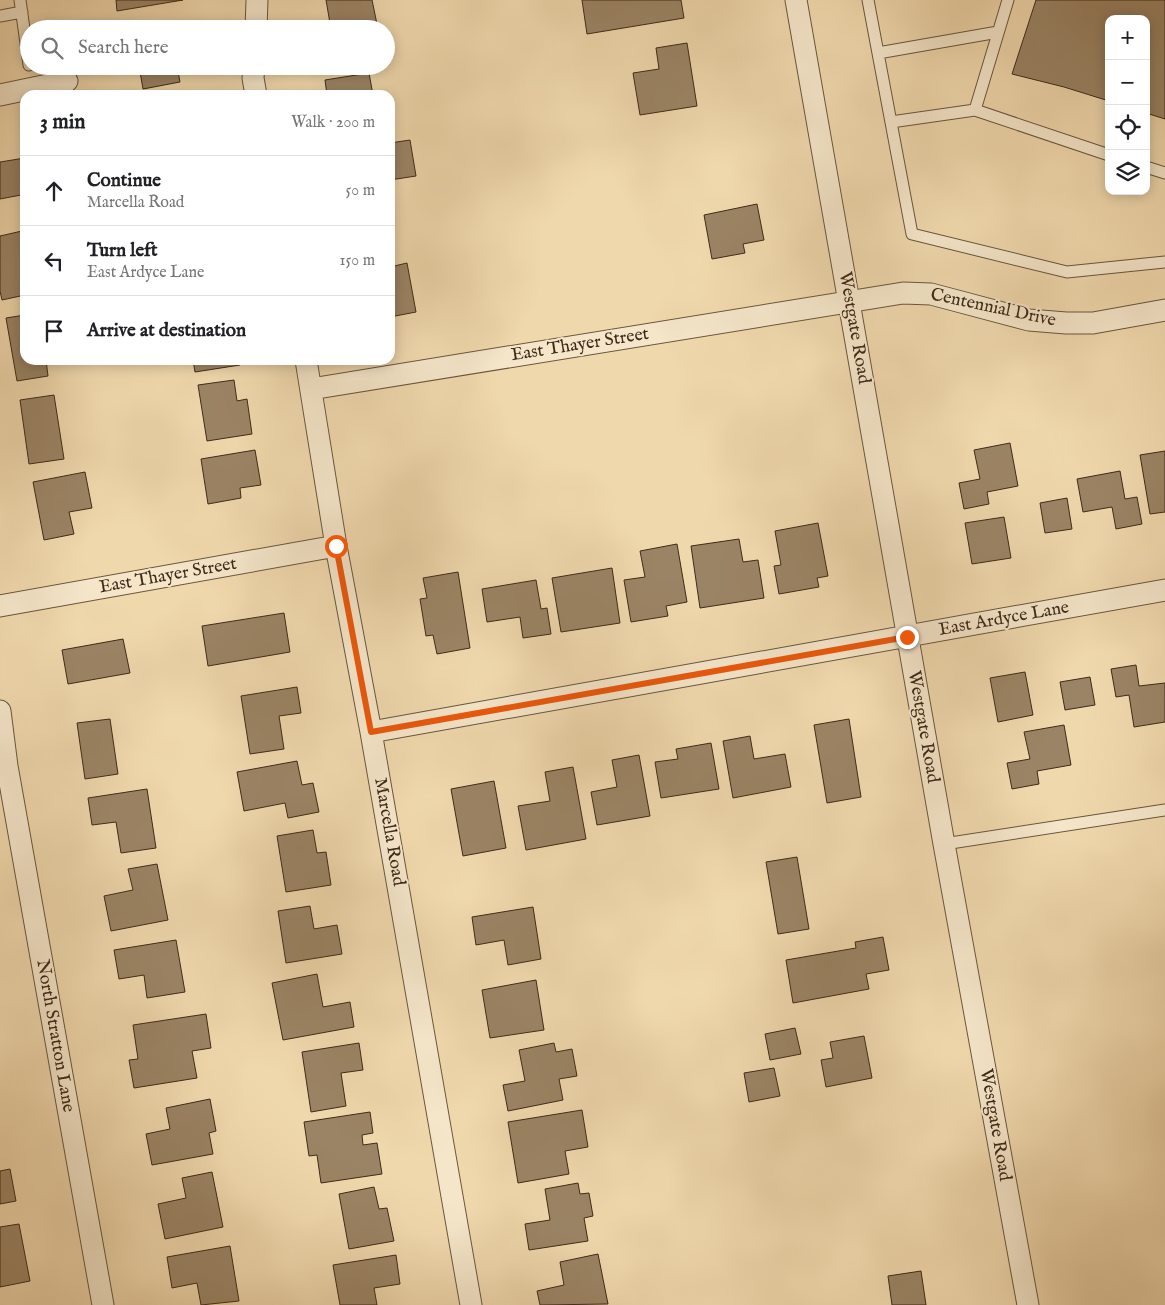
<!DOCTYPE html>
<html lang="en">
<head>
<meta charset="utf-8">
<style>
  :root { --surface:#fff; --page:#f6f6f6; --text:#202124; --muted:#757577; --line:#e0e0e0 }
  body { margin:0; font-family:"IM FELL English",serif; background:var(--page); color:var(--text) }
  .controls { position:absolute; right:15px; top:15px; display:grid; overflow:hidden; border-radius:10px; box-shadow:0 2px 12px #0003 }
  .controls button { width:45px; height:45px; display:grid; place-items:center; padding:0; border:0; border-bottom:1px solid var(--line); background:var(--surface); color:var(--text); font:25px sans-serif }
  .stop { position:absolute; width:15px; height:15px; margin:-11px; border:4px solid #ea580c; border-radius:50%; background:#fff }
  .stop.end { background:#ea580c; border-color:#fff; box-shadow:0 1px 5px #0008 }
  .list { margin:0; padding:0; list-style:none }
  h2 { display:flex; justify-content:space-between; align-items:center; height:65px; margin:0; padding:0 20px; font-size:21px }
  h2 small { font-size:16px; font-weight:400; color:var(--muted) }
  .list li { display:grid; grid-template-columns:32px 1fr auto; gap:15px; align-items:center; box-sizing:border-box; height:70px; padding:0 20px; border-top:1px solid var(--line) }
  .list b { display:block; font-size:19px; white-space:nowrap }
  .list p { margin:0; font-size:16px; white-space:nowrap; color:var(--muted) }
  .list em { font-size:16px; font-style:normal; color:var(--muted) }
  .icon { flex:none; width:28px; height:28px; fill:none; stroke:currentColor; stroke-width:2; stroke-linecap:round; stroke-linejoin:round }
  .map { position:relative; flex:none; width:1165px; height:1305px; overflow:hidden }
  .search { position:absolute; background:var(--surface); box-shadow:0 2px 12px #0003; left:20px; top:20px; width:375px; height:55px; display:flex; align-items:center; gap:12px; box-sizing:border-box; padding:0 18px; border-radius:28px; color:var(--muted); font-size:19px }
  .panel { position:absolute; background:var(--surface); box-shadow:0 2px 12px #0003; left:20px; top:90px; width:375px; height:275px; border-radius:15px }
  .map>svg:first-child { display:block }
  .building { fill:#9b8465; stroke:#3e2a18 }
  .lines { fill:none; stroke-linecap:round; stroke-linejoin:round }
  .lane-casing { stroke:#6a563d; stroke-width:13 }
  .street-casing { stroke:#6a563d; stroke-width:23 }
  .lane { stroke:#f5e6ca; stroke-width:11 }
  .street { stroke:#f5e6ca; stroke-width:21 }
  .route { stroke:#ea580c; stroke-width:6 }
  .labels { text-anchor:middle; dominant-baseline:central; stroke-width:4; stroke-linejoin:round; paint-order:stroke }
  .street-label { font-size:18px; fill:#3e2a18; stroke:#f5e6ca }
</style>
</head>
<body>
<div class="map">
<svg width="1165" height="1305" viewBox="0 0 1165 1305">
  <rect width="100%" height="100%" fill="#f0d8ad"/>
  <filter id="stains"><feTurbulence type="fractalNoise" baseFrequency=".004" numOctaves="4"/><feColorMatrix values="0 0 0 0 .2 0 0 0 0 .09 0 0 0 0 .02 0 0 0 .5 -.17"/></filter>
  <radialGradient id="worn" r=".72"><stop offset=".6" stop-color="#630" stop-opacity="0"/><stop offset="1" stop-color="#630" stop-opacity=".3"/></radialGradient>
  <!-- building -->
  <path class="building" d="M116 0H183L117 11Z
    M326 0H372L378 29H331Z
    M582 0H681L684 18 587 34Z
    M1036 0H1165V119L1146 113V19H1109V101L1064 87 1012 74Z
    M178 23 180 29H147Z
    M687 43 697 106 640 115 633 73 659 69 656 48Z
    M139 66H177L180 82 143 89Z
    M369 73 373 95H327L325 80Z
    M410 140 416 176 390 180V143Z
    M25 158V210L23 211 21 195 0 199V162Z
    M757 204 764 240 743 244 745 253 712 259 704 215Z
    M22 231 25 245V295L2 300 0 291V236Z
    M407 263 416 312 390 317V267Z
    M25 315V360H46L48 376 17 381 6 318Z
    M193 360H239L240 365 195 372Z
    M234 380 237 401 247 399 252 434 207 441 198 385Z
    M54 395 64 459 29 464 20 400Z
    M1010 443 1018 486 987 492 989 504 964 509 959 483 980 479 974 450Z
    M255 450 261 485 240 488 241 498 208 504 201 459Z
    M1165 451V512L1150 514 1140 455Z
    M1120 471 1125 499 1137 497 1142 524 1116 529 1112 507 1083 512 1077 479Z
    M85 472 92 508 69 512 74 534 44 540 33 482Z
    M1067 498 1072 529 1045 533 1040 503Z
    M1004 517 1011 558 972 564 965 523Z
    M818 523 828 576 817 578 819 587 779 594 774 566 781 565 775 531Z
    M739 539 743 562 758 560 764 598 700 608 691 546Z
    M677 544 687 602 666 606 668 616 631 622 624 580 645 577 640 551Z
    M612 568 620 623 561 632 552 578Z
    M458 572 470 648 437 654 433 635 426 636 420 599 427 598 423 578Z
    M536 580 541 609 547 608 551 634 523 638 520 617 487 622 482 589Z
    M284 613 290 652 208 666 202 626Z
    M123 639 130 673 68 684 62 650Z
    M1136 665 1139 686 1165 683V722L1134 727 1129 695 1116 697 1111 669Z
    M1025 672 1033 715 998 722 990 678Z
    M1090 677 1095 705 1065 710 1060 682Z
    M297 687 301 713 279 716 284 749 250 754 241 696Z
    M110 719 118 774 85 779 77 723Z
    M849 719 861 797 827 803 814 725Z
    M1064 725 1071 765 1037 771 1039 784 1012 789 1007 763 1030 759 1024 732Z
    M750 736 754 759 785 754 791 787 733 798 723 741Z
    M711 743 719 789 661 798 655 762 678 759 676 749Z
    M639 755 650 816 597 825 591 792 617 787 612 760Z
    M297 761 302 785 313 783 319 812 288 818 285 803 244 811 237 772Z
    M573 767 586 839 526 850 518 806 550 801 545 772Z
    M494 781 506 848 463 856 451 789Z
    M147 789 156 848 121 853 116 822 92 825 88 798Z
    M313 830 317 853 326 852 331 885 286 892 277 836Z
    M797 857 809 929 778 934 766 862Z
    M157 864 168 920 111 931 104 896 133 890 128 869Z
    M310 906 314 929 337 925 342 954 286 963 278 911Z
    M533 907 541 959 508 965 504 940 476 945 472 917Z
    M883 937 889 970 866 974 869 989 793 1003 786 960 856 948 855 942Z
    M176 940 185 992 147 998 144 975 119 979 114 950Z
    M317 974 323 1007 350 1002 354 1027 283 1040 272 983Z
    M536 980 544 1030 490 1038 482 990Z
    M206 1014 211 1048 192 1051 197 1078 134 1088 129 1060 138 1059 133 1025Z
    M795 1028 801 1054 770 1060 765 1034Z
    M864 1036 872 1078 826 1087 821 1060 833 1058 830 1042Z
    M359 1043 363 1070 341 1073 346 1106 311 1112 302 1052Z
    M554 1043 556 1052 572 1049 577 1076 559 1079 563 1100 508 1111 503 1085 525 1081 519 1050Z
    M774 1068 780 1096 749 1102 744 1073Z
    M210 1099 216 1131 209 1133 213 1154 152 1165 146 1134 170 1129 166 1108Z
    M582 1110 588 1147 565 1151 569 1174 518 1183 508 1122Z
    M370 1112 373 1133 362 1135 363 1145 377 1143 382 1174 321 1183 317 1155 309 1156 304 1122Z
    M10 1169 16 1201 0 1204V1171Z
    M212 1172 223 1227 165 1239 158 1204 186 1198 182 1178Z
    M578 1183 580 1194 589 1193 593 1216 584 1218 588 1241 529 1250 525 1224 550 1220 545 1189Z
    M374 1187 379 1209 387 1208 394 1241 349 1249 339 1194Z
    M19 1224 30 1281 0 1287V1227Z
    M230 1246 239 1301 201 1305 197 1283 172 1288 167 1257Z
    M598 1254 608 1304 540 1305 537 1291 564 1285 560 1262Z
    M396 1255 400 1284 374 1288 377 1305H340L333 1265Z
    M921 1271 926 1305H892L888 1276Z"/>
  <g class="lines">
    <!-- lane casing -->
    <g class="lane-casing">
      <path id="lane" d="M20 0 29 65
        M868 0 912 234 1067 272 1165 262
        M0 16 22 12
        M878 53 998 32
        M975 110 1008 0
        M891 122 975 110 1109 155
        M1146 167 1165 173
        M944 844 1165 810"/>
    </g>
    <!-- street casing -->
    <g class="street-casing">
      <path id="street" d="M796 0 944 844 1028 1305
        M256 29 257 0
        M254 66 253 78 256 95
        M0 95 67 81
        M306 360 336 546 371 732 471 1305
        M311 389 903 293 931 294 1029 320 1066 323H1093L1165 310
        M0 606 336 546
        M0 711 7 766 103 1305
        M371 732 1165 590"/>
    </g>
    <!-- lane -->
    <use href="#lane" class="lane"/>
    <!-- street -->
    <use href="#street" class="street"/>
  </g>
  <g class="lines">
    <!-- route -->
    <path class="route" d="M336 546 371 732 907 637"/>
  </g>
  <g class="labels">
    <!-- street labels -->
    <g class="street-label">
      <text transform="translate(993 308) rotate(12)">Centennial Drive</text>
      <text transform="translate(854 328) rotate(80)">Westgate Road</text>
      <text transform="translate(580 345) rotate(-9)">East Thayer Street</text>
      <text transform="translate(168 576) rotate(-10)">East Thayer Street</text>
      <text transform="translate(1004 619) rotate(-10)">East Ardyce Lane</text>
      <text transform="translate(923 727) rotate(80)">Westgate Road</text>
      <text transform="translate(389 832) rotate(80)">Marcella Road</text>
      <text transform="translate(55 1036) rotate(80)">North Stratton Lane</text>
      <text transform="translate(995 1125) rotate(80)">Westgate Road</text>
    </g>
  </g>
  <rect width="100%" height="100%" filter="url(#stains)"/>
  <rect width="100%" height="100%" fill="url(#worn)"/>
</svg>
<div class="controls">
<button>+</button>
<button>−</button>
<button><svg class="icon" aria-label="locate" viewBox="0 0 24 24"><circle cx="12" cy="12" r="6"/><path d="M12 2v4M12 18v4M2 12h4M18 12h4"/></svg></button>
<button><svg class="icon" aria-label="layers" viewBox="0 0 24 24"><path d="M12 4l9 5-9 5-9-5zM3 14l9 5 9-5"/></svg></button>
</div>
<div class="stop" style="left:336px;top:546px"></div>
<div class="stop end" style="left:907px;top:637px"></div>
<div class="search"><svg class="icon" aria-label="search" viewBox="0 0 24 24"><circle cx="10" cy="10" r="6"/><path d="M15 15l6 6"/></svg>Search here</div>
<section class="panel">
<h2>3 min<small>Walk · 200 m</small></h2>
<ul class="list">
<li><svg class="icon" aria-label="ahead" viewBox="0 0 24 24"><path d="M12 20V5M6 11l6-6 6 6"/></svg><div><b>Continue</b><p>Marcella Road</p></div><em>50 m</em></li>
<li><svg class="icon" aria-label="left" viewBox="0 0 24 24"><path d="M17 20v-9H6M10 6l-5 5 5 5"/></svg><div><b>Turn left</b><p>East Ardyce Lane</p></div><em>150 m</em></li>
<li><svg class="icon" aria-label="arrive" viewBox="0 0 24 24"><path d="M6 21V4h12l-3 4 3 4H6"/></svg><div><b>Arrive at destination</b></div></li>
</ul>
</section>
</div>
</body>
</html>
